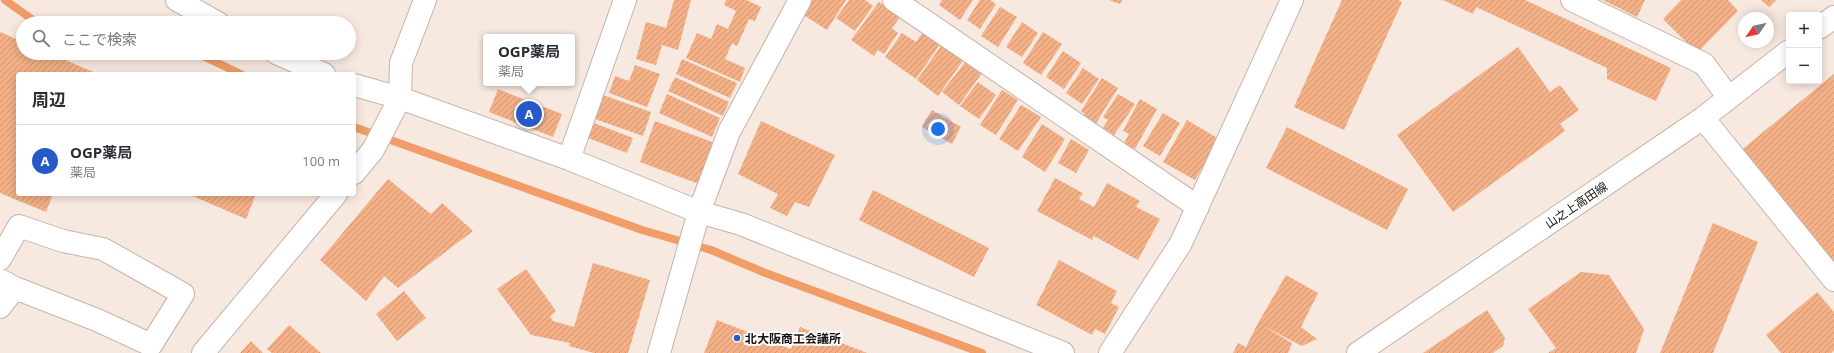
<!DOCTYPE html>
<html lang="ja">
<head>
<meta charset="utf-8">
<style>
  :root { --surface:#fff; --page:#f7f7f7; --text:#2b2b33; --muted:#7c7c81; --line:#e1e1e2; --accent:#275ac8 }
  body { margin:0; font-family:"Open Sans","Noto Sans JP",sans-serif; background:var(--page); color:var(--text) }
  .controls { position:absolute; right:12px; top:12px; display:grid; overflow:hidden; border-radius:4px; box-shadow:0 2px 10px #0003 }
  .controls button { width:36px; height:36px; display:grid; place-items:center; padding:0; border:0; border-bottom:1px solid var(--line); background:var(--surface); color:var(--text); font:20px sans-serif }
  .compass { position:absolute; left:1738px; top:12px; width:36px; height:36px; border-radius:50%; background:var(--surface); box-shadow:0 2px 10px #0003; rotate:236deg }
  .you { position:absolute; left:938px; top:129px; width:14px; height:14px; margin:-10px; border:3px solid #fff; border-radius:50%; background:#1a73e8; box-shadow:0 0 0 6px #1a73e833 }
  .badge { display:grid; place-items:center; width:26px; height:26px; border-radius:50%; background:var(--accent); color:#fff; font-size:13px; font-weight:700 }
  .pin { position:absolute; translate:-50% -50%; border:2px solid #fff; box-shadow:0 1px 4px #0006 }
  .popup { position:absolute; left:483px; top:34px; width:92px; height:52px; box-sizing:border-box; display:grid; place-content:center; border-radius:4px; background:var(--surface); filter:drop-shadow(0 1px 3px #0005); font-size:13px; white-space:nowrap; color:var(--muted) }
  .popup b { font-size:15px; color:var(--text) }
  .popup::after { content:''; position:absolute; left:50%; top:100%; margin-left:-8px; border:8px solid transparent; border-top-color:var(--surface) }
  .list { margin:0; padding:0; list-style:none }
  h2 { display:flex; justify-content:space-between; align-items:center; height:52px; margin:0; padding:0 16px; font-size:17px }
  h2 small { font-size:13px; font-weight:400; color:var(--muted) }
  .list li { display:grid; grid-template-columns:26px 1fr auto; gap:12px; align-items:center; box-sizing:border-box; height:72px; padding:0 16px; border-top:1px solid var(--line) }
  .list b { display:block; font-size:15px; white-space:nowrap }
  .list p { margin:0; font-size:13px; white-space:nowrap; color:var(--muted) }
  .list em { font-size:13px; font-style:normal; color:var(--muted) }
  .icon { flex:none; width:22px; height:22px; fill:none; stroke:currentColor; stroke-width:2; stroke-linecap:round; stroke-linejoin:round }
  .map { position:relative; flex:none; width:1834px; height:353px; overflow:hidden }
  .search { position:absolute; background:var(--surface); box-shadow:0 2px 10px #0003; left:16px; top:16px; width:340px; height:44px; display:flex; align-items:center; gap:10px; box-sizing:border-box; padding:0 14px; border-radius:22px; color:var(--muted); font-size:15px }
  .panel { position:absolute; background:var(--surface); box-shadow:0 2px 10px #0003; left:16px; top:72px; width:340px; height:124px; border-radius:4px }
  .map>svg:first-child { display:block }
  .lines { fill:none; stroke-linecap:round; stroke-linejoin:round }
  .stream { stroke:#f09d67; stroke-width:8 }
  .building { fill:url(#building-hatch) }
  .minor-casing { stroke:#c3b4ac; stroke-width:24 }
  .minor { stroke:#fff; stroke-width:22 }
  .poi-dot { fill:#275ac8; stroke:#fff; stroke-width:1.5 }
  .labels { text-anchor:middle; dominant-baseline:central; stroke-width:4; stroke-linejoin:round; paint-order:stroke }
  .street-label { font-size:12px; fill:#16110e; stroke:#fff }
  .poi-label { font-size:12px; font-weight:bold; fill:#16110e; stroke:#fff; text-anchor:start }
</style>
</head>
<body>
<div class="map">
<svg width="1834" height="353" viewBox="0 0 1834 353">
  <defs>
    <pattern id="building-hatch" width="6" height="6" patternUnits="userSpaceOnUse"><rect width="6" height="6" fill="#f4b086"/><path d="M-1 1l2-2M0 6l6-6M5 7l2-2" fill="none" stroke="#d09672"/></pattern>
  </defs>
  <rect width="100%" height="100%" fill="#f8e9e0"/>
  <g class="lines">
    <!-- stream -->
    <path class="stream" d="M5 0 33 20 45 23
      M196 53 241 74
      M354 127 642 230 711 250 763 272 982 353"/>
  </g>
  <!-- building -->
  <path class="building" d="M674 0H691L678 50 662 45 656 65 636 59 646 22 666 28Z
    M726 0H746L761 7 755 21 749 19 737 46 732 43 725 59 745 68 740 82 686 58 697 33 711 39 717 24 728 29 736 11 724 5Z
    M811 0H846L827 30 802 14Z
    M849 0H865L873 6 855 31 836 18Z
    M942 0H973L960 20 939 5Z
    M980 0H990L996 4 980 29 967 20Z
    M1109 0H1122L1120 4Z
    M1342 0H1398L1402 2 1344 130 1294 107Z
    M1443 0H1525L1671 68 1656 101 1607 79V68L1476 7 1473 14Z
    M1603 0H1645L1637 17Z
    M1681 0H1728L1738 11 1697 53 1663 19Z
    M1761 0H1776L1769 7Z
    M879 2 900 17 892 28 898 33 884 54 878 50 874 56 851 40Z
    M1000 7 1017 17 998 47 981 36Z
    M1022 22 1038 33 1022 57 1006 47Z
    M0 32 23 42V53H49L98 74H18V194H53L46 212 0 193Z
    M923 32 940 44 916 79 885 57 902 33 916 42Z
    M1043 32 1062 44 1041 75 1023 63Z
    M943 43 964 59 938 96 917 80Z
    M1518 47 1550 92 1560 85 1579 110 1560 124 1565 131 1453 212 1397 135Z
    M1063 51 1081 63 1064 89 1046 77Z
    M682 59 737 83 730 98 676 74Z
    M966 61 982 73 959 105 942 92Z
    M635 65 660 74 647 107 609 93 615 76 629 81Z
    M1083 68 1099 79 1082 104 1066 93Z
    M1834 74V267L1739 152Z
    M675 77 729 102 723 116 668 91Z
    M1102 78 1118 88 1095 125 1083 117 1085 114 1081 111Z
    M978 82 996 95 979 119 960 106Z
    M498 89 562 114 553 137 489 112Z
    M1002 90 1018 100 996 135 980 125Z
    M667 94 720 118 712 137 659 113Z
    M1118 94 1135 104 1114 135 1103 128 1108 120 1103 117Z
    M603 95 651 112 643 136 595 119Z
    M1140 99 1157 109 1135 149 1124 143 1129 134 1123 131Z
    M1021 105 1041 117 1018 151 999 139Z
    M932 110 961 127 952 144 922 127Z
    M1163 113 1180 123 1160 156 1143 146Z
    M1187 120 1219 139 1195 180 1163 162Z
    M655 121 715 143 699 184 640 162Z
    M761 121 835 155 809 207 795 202 787 216 770 208 778 194 738 174Z
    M594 123 633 138 627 153 588 138Z
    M1042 124 1065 139 1045 172 1022 157Z
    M1287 127 1408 189 1387 230 1266 168Z
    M1071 139 1089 150 1076 173 1058 163Z
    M1055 178 1083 193 1079 199 1094 207 1107 183 1140 201 1136 207 1160 219 1138 260 1094 236 1092 240 1037 211Z
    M388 179 431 214 442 203 473 231 398 288 384 276 366 301 320 260Z
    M873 190 989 248 974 277 859 220Z
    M188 194H256L246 219Z
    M1713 223 1758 242 1713 353H1660Z
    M1059 260 1117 291 1111 303 1119 307 1105 334 1095 329 1092 335 1036 305Z
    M593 263 650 280 628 353H594L569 346 570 343 531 335 497 289 526 269 556 311 550 317 553 321 574 327Z
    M1581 272 1609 275 1644 329 1636 353H1548L1556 348 1528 309Z
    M1286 275 1318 293 1301 327 1317 339 1302 346 1265 327 1292 343 1288 353H1233L1238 343 1246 347 1258 323Z
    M404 291 426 318 397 341 376 314Z
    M1817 292 1834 312V350L1831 353H1781L1766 335Z
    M1487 310 1505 338 1503 346 1493 353H1423Z
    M717 320 791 349 800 327 867 353H704Z
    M289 325 321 353H272L267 349Z
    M251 341 263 353H240Z"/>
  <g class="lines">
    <!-- minor casing -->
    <g class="minor-casing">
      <path id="minor" d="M177 0 218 23
        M894 0 1198 207
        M1572 0 1704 64 1729 98
        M1819 28 1834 17
        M276 53 324 74
        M354 85 400 98 569 159 699 212 741 224 1063 353
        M1703 118 1834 280
        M569 159 625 0
        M354 173 373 150 400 98 401 63 425 0
        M0 259 19 226 63 241 103 249 183 294 151 345 97 320 15 288 0 280
        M0 307 15 288
        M203 353 336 194
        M659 353 699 212 729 132 800 0
        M1110 353 1181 243 1292 0
        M1358 353 1703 118 1789 51"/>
    </g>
    <!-- minor -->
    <use href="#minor" class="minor"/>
  </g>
  <!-- markers -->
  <circle class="poi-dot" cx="737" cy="338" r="4"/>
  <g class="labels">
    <!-- street labels -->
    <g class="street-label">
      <text transform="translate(1576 205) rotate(-34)">山之上高田線</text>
    </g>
    <!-- poi labels -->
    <g class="poi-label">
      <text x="745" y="338">北大阪商工会議所</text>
    </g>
  </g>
</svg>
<div class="controls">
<button>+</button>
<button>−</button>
</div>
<svg class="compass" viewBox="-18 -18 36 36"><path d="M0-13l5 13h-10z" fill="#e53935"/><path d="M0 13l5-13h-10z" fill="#7c7c81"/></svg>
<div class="you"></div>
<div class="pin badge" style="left:529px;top:114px">A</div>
<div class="popup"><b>OGP薬局</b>薬局</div>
<div class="search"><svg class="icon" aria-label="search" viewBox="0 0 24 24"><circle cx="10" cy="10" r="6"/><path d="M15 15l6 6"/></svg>ここで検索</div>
<section class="panel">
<h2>周辺<small></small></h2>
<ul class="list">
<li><span class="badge">A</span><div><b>OGP薬局</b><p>薬局</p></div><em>100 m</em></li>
</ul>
</section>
</div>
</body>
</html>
